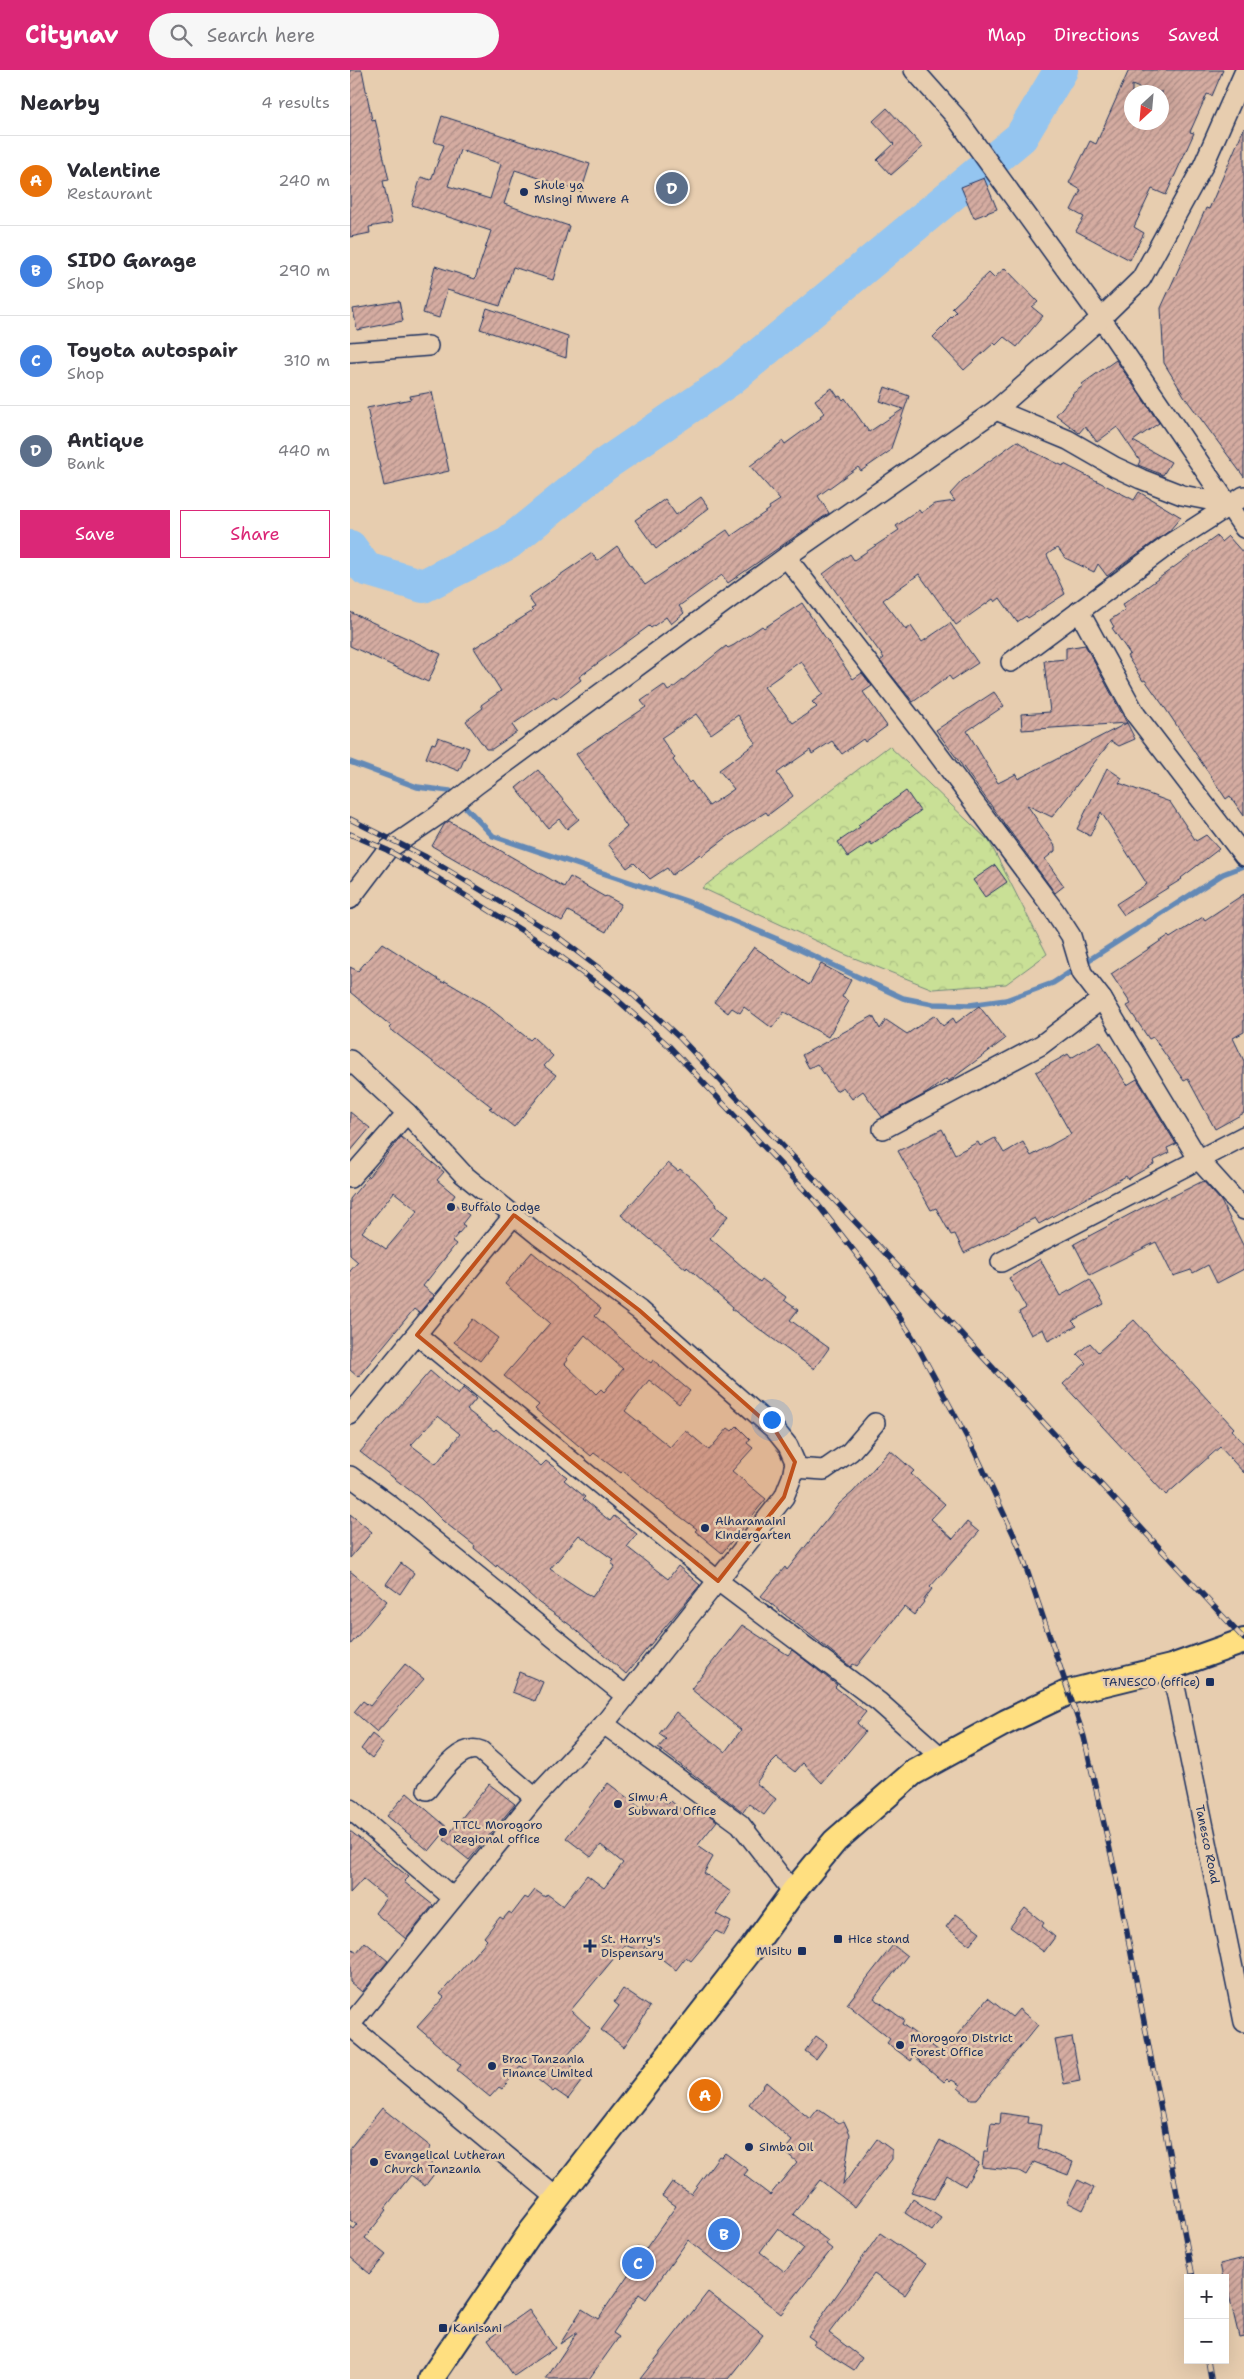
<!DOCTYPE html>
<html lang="en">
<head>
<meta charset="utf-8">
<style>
  :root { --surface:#fff; --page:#f7f7f7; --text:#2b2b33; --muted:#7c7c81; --line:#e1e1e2; --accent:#db2777 }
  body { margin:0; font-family:"Shantell Sans",sans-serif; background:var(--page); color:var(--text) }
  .controls { position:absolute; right:15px; bottom:15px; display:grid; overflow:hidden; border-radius:0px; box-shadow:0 5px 20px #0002 }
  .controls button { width:45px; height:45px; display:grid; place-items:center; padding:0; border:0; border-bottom:1px solid var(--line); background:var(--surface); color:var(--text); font:25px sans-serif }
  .compass { position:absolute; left:774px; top:15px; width:45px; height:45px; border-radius:50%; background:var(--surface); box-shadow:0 5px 20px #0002; rotate:206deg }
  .you { position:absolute; left:421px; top:1349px; width:18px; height:18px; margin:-12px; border:4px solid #fff; border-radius:50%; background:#1a73e8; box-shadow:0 0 0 8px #1a73e833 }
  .badge { display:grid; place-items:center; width:32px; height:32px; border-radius:50%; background:var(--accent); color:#fff; font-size:16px; font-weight:700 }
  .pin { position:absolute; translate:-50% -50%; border:2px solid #fff; box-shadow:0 1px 5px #0006 }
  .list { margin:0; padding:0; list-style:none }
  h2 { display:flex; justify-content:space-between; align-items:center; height:65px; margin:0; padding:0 20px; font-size:21px }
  h2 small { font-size:16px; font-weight:400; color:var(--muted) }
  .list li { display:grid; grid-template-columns:32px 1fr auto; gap:15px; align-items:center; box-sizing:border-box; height:90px; padding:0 20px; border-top:1px solid var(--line) }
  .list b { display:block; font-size:19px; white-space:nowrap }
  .list p { margin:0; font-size:16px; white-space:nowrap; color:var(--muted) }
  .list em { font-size:16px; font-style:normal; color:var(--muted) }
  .actions { display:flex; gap:10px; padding:15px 20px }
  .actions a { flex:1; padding:11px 0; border:1px solid var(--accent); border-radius:0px; text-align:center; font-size:18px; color:var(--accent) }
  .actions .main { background:var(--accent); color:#fff }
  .icon { flex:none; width:28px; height:28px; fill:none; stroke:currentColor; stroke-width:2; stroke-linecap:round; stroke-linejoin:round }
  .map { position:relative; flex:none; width:894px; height:2309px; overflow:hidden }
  header { display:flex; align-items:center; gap:30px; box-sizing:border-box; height:70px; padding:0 25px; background:var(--accent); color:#fff }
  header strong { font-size:24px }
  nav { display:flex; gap:28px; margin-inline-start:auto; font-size:18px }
  .search { width:350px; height:45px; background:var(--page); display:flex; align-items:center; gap:12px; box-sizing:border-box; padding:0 18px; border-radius:28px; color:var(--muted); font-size:19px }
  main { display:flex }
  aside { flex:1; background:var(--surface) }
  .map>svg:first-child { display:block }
  .forest { fill:url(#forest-crowns); stroke:#72887a }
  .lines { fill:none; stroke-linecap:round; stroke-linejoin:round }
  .stream { stroke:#6489b6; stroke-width:5.5 }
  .river { stroke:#94c5f0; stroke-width:34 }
  .building { fill:url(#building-hatch); stroke:#1b2f5e; fill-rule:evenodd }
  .minor-casing { stroke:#1b2f5e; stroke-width:22 }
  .major-casing { stroke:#1b2f5e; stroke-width:28 }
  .minor { stroke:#e7cdaf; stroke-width:19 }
  .major { stroke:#ffdf80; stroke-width:24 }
  .rail-casing { stroke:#1b2f5e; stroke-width:5.5 }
  .rail { stroke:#e7cdaf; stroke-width:4; stroke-dasharray:11; stroke-linecap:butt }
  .marked { fill:#bf511c; fill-opacity:0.2; stroke:#bf511c; stroke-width:4; stroke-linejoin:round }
  .poi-dot { fill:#1b2f5e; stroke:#e7cdaf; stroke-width:2 }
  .labels { text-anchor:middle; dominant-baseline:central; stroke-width:5; stroke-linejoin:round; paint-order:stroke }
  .poi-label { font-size:12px; fill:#1b2f5e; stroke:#e7cdaf; text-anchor:start }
  .street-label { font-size:12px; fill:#1b2f5e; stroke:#e7cdaf }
</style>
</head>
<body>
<header>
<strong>Citynav</strong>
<div class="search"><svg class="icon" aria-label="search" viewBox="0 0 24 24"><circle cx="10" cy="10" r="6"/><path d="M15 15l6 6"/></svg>Search here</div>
<nav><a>Map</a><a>Directions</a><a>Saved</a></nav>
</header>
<main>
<aside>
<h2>Nearby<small>4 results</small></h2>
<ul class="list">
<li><span class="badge" style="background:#e8710a">A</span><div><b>Valentine</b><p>Restaurant</p></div><em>240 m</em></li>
<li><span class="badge" style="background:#3f7fe0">B</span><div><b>SIDO Garage</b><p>Shop</p></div><em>290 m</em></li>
<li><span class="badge" style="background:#3f7fe0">C</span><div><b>Toyota autospair</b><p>Shop</p></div><em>310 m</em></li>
<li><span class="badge" style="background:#5c6f8a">D</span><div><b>Antique</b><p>Bank</p></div><em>440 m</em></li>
</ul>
<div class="actions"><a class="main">Save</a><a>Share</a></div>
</aside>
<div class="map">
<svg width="894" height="2309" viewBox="0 0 894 2309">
  <defs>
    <pattern id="forest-crowns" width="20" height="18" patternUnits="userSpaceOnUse" patternTransform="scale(1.25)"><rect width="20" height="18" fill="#c9e096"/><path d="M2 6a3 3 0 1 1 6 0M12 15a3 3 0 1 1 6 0" fill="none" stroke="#acc084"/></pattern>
    <pattern id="building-hatch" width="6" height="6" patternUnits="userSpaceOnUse" patternTransform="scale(1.25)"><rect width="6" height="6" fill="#d5aca1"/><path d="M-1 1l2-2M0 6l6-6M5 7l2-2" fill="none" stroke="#ac8c86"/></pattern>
  </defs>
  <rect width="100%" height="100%" fill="#e7cdaf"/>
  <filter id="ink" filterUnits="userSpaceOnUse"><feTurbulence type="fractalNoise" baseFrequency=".02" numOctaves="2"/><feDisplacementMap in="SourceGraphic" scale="10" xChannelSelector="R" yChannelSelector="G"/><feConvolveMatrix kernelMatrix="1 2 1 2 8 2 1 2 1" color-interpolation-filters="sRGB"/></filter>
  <g filter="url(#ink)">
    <!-- forest -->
    <path class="forest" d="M539 676 639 771 697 884 656 914 583 919 494 884 352 818Z"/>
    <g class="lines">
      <!-- stream -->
      <path class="stream" d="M0 692 67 717 100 721 143 766 336 831 427 869 553 928 583 934 620 935 656 930 703 913 873 804 894 796"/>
      <!-- river -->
      <path class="river" d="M0 477 16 499 73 516 158 473 254 395 379 310 671 67 711 0"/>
    </g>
    <!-- building -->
    <path class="building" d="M0 0H12L22 50 25 49 39 110 33 111 42 153 19 157 20 163 0 167Z
      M779 0H873L862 26 857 24 840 62 844 63 816 125 802 119 784 157 794 163 780 190 726 161 734 147 721 140 731 120 719 113 740 71 746 74ZM782 15 799 22H812V52H782Z
      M537 38 573 77 541 105 527 90 544 74 523 51Z
      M92 46 240 94 231 122 165 100 154 134 219 156 203 210 163 197 150 236 97 220 89 248 73 243 85 196 125 209 141 161 62 135 71 107 81 110 94 75 84 72ZM110 80 151 94 140 129 98 116Z
      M894 58V407L836 329 814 293 811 238 856 138 859 139Z
      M634 108 647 139 624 148 611 117Z
      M655 198 688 232 682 237 693 246 667 277 654 267 646 275 644 273 614 300 583 267 598 252 597 251 606 242 602 238 639 203 644 208Z
      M49 231 53 251 7 260 3 239Z
      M137 238 218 266 216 288 130 259Z
      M766 290 809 353 783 371 821 392 813 405 788 395 790 391 767 357 747 372 735 356 729 363 706 345 723 325 722 324 733 316 732 314Z
      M535 317 559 326 540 381 511 401 508 397 468 426 479 443 378 513 372 505 329 536 334 543 321 554 316 547 301 558 299 556 229 607 231 610 206 629 204 626 162 655 167 662 142 679H136L116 651 133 638 131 635 151 621 124 578 183 541 181 539 185 537 178 527 242 483 247 491 267 476 295 515 377 460 381 466 420 439 419 437 430 430 400 396 433 371 435 374 471 348 470 346 474 343 465 330 482 318 488 327 490 326 493 330 495 328 519 362 553 339 530 331Z
      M82 322 99 401 34 416 17 338 61 329 60 326Z
      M667 371 682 381 713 396 714 394 784 430 789 422 831 447 819 461 757 506 748 494 744 502 715 488 708 478 702 481 697 485 715 524 678 548 676 546 667 552 650 528 645 532 643 529 606 555 569 504 533 530 556 560 561 556 572 572 600 553 628 593 602 610 599 606 563 632 530 591 534 588 473 504 500 484 504 490 549 460 546 456 569 440 571 443 584 434 605 431 600 424 612 411Z
      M351 427 359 438 306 479 285 450 315 429 326 445Z
      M867 466 871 472 878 466 894 484V746L880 726 876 729 815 638 795 610 793 611 777 586 780 584 762 558 764 557 760 550 775 540 772 535Z
      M452 533 503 609 512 603 522 616 513 622 537 656 515 672 513 669 492 684 482 671 462 684 460 680 427 703 443 726 418 745 416 742 380 765 352 786 350 784 322 805 317 798 300 809 284 793 277 798 258 774 277 757 226 684 296 637 291 631 314 615 318 621 323 618 376 576 378 578 384 575 412 556 414 558ZM451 591 473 624 462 632 467 637 443 653 414 617ZM346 644 361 664 388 645 406 673 369 700 384 719 359 736 341 711 339 713 323 690 325 688 311 668Z
      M0 542 91 584 78 612 0 576Z
      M735 575 777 653 672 660 671 644 700 642 694 591 716 589V578Z
      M644 622 654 636 617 661 648 713 666 704 668 709 777 653 785 669 769 676 761 671 702 747 677 735 705 776V781L695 789 714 816 705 823 586 660Z
      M88 667 119 678 109 701 76 688 82 673 85 674Z
      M757 698 772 708 769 713 820 732 846 771 856 765 869 779 831 808 832 809 774 845 766 834 797 814 751 742 740 766 727 759Z
      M188 700 229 749 217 759 209 749 198 758 166 718Z
      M556 721 570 741 522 775 520 772 498 787 488 772 510 757 508 755Z
      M99 751 214 817 220 807 255 827 256 826 271 834 256 862 218 841 212 851 82 776 94 755Z
      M645 795 657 812 635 827 623 810Z
      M894 824V962L883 968 894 991V1043L865 1059 838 1009 834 1011 803 967 799 969 777 936 781 934 761 904 818 866 820 868 853 847 855 850Z
      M32 873 94 913 95 911 134 934 180 970 183 967 203 986 194 996 206 1005 164 1057 139 1038 142 1037 39 958 41 956 0 922V897L8 901Z
      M404 877 459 915 471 894 501 910 492 927 499 931 478 967 434 942 422 958 394 937 390 943 382 938 378 943 364 932Z
      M629 936 655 969 599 1011 596 1009 577 1023 532 1047 513 1021 502 1029 493 1017 486 1021 467 994 459 998 452 985 523 946 530 959 536 950 557 964 585 945 593 956 603 948 606 953Z
      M750 971 777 1015 787 1009 826 1074 817 1078 819 1083 803 1091 804 1094 778 1109 776 1106 689 1154 685 1148 614 1183 605 1164 601 1165 586 1138 581 1140 548 1081 592 1059 605 1084 628 1072 630 1076 645 1068 654 1083 673 1072 681 1086 721 1064 686 1002 718 984 721 988Z
      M0 1042 20 1058 0 1082Z
      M51 1067 94 1102 87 1110 105 1125 101 1131 119 1145 112 1154 115 1156 102 1171 106 1174 73 1216 84 1225 69 1243 64 1239 8 1307 0 1300V1201L8 1192 0 1185V1129ZM44 1122 68 1141 36 1179 12 1162Z
      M318 1093 328 1101 330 1099 345 1111 367 1135 365 1136 378 1146 360 1168 410 1212 412 1209 436 1227 434 1230 448 1240 440 1250 479 1278 464 1299 382 1239 383 1237 337 1197 336 1199 271 1145Z
      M853 1111 871 1131 894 1177V1199L867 1213 858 1195 843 1203 841 1200 823 1206 806 1172 740 1205 724 1174 790 1139 816 1126 817 1129Z
      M182 1182 251 1239 245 1246 286 1282 301 1293 303 1290 340 1321 329 1334 299 1310 275 1341 320 1377 335 1360 359 1380 378 1358 382 1361 387 1356 400 1369 397 1373 403 1378 382 1401 416 1429 372 1483 345 1461 347 1459 313 1434 273 1401 271 1403 244 1383 241 1386 185 1339 189 1335 154 1306 200 1253 155 1214ZM235 1265 273 1299 254 1322 251 1319 246 1324 215 1294 218 1290 216 1289Z
      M690 1189 710 1226 740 1209 754 1234 722 1251 727 1256 698 1271 693 1259 681 1265 669 1242 676 1238 659 1208Z
      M123 1249 148 1268 130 1291 104 1272Z
      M784 1250 884 1358 882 1360 894 1374V1403L870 1377 816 1425 713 1314 736 1293 727 1284 740 1273 748 1282Z
      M80 1301 108 1325 113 1318 126 1329 117 1340 144 1361 146 1359 191 1396 196 1391 217 1407 214 1410 235 1427 233 1429 260 1451 264 1446 287 1464 277 1477 318 1509 328 1496 350 1515 276 1604 220 1555 189 1533 147 1495 146 1497 124 1478 125 1476 93 1451 71 1429 10 1382ZM88 1346 110 1364 86 1394 61 1375ZM229 1465 264 1490 261 1493 265 1496 242 1527 200 1499Z
      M540 1380 564 1401 561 1404 595 1434 581 1449 603 1469 617 1452 629 1462 580 1517 582 1519 573 1531 574 1532 564 1545 554 1537 507 1596 503 1594 501 1597 411 1526 435 1497 437 1500 489 1434 503 1422Z
      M0 1444 22 1462 0 1488Z
      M51 1493 64 1503 50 1524 36 1514Z
      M0 1501 37 1531 0 1575Z
      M392 1555 438 1585 442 1580 487 1615 485 1617 516 1642 507 1653 515 1662 472 1713 453 1693 445 1702 427 1688 417 1698 406 1713 426 1729 414 1745 399 1734 393 1742 308 1678 316 1669 309 1664 326 1642 375 1682 391 1660 341 1619Z
      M55 1594 74 1609 27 1662 4 1642 13 1631 20 1636Z
      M169 1602 193 1612 185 1631 162 1622Z
      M22 1664 33 1673 22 1688 11 1679Z
      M258 1713 292 1739 303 1723 318 1734 321 1731 336 1744 344 1734 367 1751 347 1776 363 1787 354 1803 381 1822 366 1844 381 1852 374 1865 366 1861 341 1891 336 1887 326 1900 295 1876 292 1882 275 1875 221 1940 240 1958 214 1990 223 1997 221 1999 234 2008 218 2029 205 2020 203 2022 171 1996 152 2019 149 2017 140 2027 107 2000 111 1995 67 1957 94 1927 90 1924 137 1870 134 1867 150 1847 153 1849 159 1842 162 1844 175 1827 178 1829 185 1820 195 1827 197 1824 213 1836 237 1805 254 1818 273 1793 251 1775 241 1787 216 1768Z
      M139 1714 165 1734 119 1790 94 1770Z
      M57 1723 98 1758 79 1781 37 1746Z
      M0 1761 59 1807 54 1812 83 1835 56 1869 25 1843 36 1828 13 1809 0 1823Z
      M675 1838 694 1853 692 1856 705 1867 694 1882 660 1857Z
      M606 1844 630 1862 620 1875 596 1857Z
      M15 1872 38 1891 12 1922 0 1912V1877L7 1882Z
      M543 1875 557 1886 524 1928 554 1950 552 1954 592 1983 638 1928 662 1947 669 1939 688 1955 627 2029H621L608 2018 610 2015 602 2010 600 2012 597 2009 594 2012 564 1986 561 1991 537 1973 540 1969 497 1934Z
      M273 1919 300 1937 274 1977 251 1960 269 1936 264 1932Z
      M466 1966 477 1974 466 1989 455 1981Z
      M722 1967 730 2011 714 2014 705 1970Z
      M416 2012 460 2049 468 2039 488 2053 494 2051 500 2064 493 2115 527 2069 542 2080V2089L505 2137 470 2110 443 2144 478 2171 476 2174 482 2179 431 2244 338 2170 296 2229 289 2224 263 2263 269 2267 239 2309H196L227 2262 210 2274 232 2239 248 2249 282 2199 276 2195 288 2177 294 2181 326 2136 312 2126 322 2112 341 2124 369 2086 371 2087 375 2083 398 2100 394 2105 420 2125 447 2092 434 2081 442 2071 399 2034ZM428 2158 453 2178 435 2202 410 2182Z
      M32 2038 81 2077 73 2087 88 2099 75 2116 61 2105 35 2138 37 2140 15 2168 36 2185 20 2204 0 2187V2156L4 2159 7 2155 0 2150V2078Z
      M651 2043 679 2047 678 2053 691 2055 688 2078 723 2092 718 2105 684 2092 676 2105 669 2101 632 2097 634 2082H637L641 2053 650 2054Z
      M590 2070 629 2093 615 2116 597 2105 584 2129 561 2122Z
      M728 2110 744 2118 733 2140 717 2132Z
      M563 2129 591 2148 582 2161 555 2143Z
      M530 2163 576 2194 555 2225 524 2204 479 2263 512 2288 504 2300 463 2274 465 2271 458 2266Z
      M894 2188V2266L889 2267 875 2208H873L870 2194Z
      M358 2222 413 2265 378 2309H290Z
      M179 2240 205 2278 164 2306 138 2269Z"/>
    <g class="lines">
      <!-- minor casing -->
      <g class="minor-casing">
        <g id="minor">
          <path d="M564 0 605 46 751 248 894 458"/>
          <path d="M0 282 78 276"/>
          <path d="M646 340 718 370 765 397 791 409 832 425 879 434"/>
          <path d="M436 487 567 656 704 840 721 866 732 903 752 929 849 1090 894 1140"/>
          <path d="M729 541 786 645 894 786"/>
          <path d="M661 592 821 473 894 426"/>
          <path d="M0 829 37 780 87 746 126 715 436 487 646 340 751 248 791 209 853 96 894 3"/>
          <path d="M0 990 57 1043 113 1104 188 1165 289 1240 425 1360 438 1376 445 1392 442 1407 434 1427 254 1654 185 1728 0 1955"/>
          <path d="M533 1059 691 975 752 929"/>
          <path d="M0 1108 57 1043"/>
          <path d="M651 1192 894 1066"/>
          <path d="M67 1265 368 1511 529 1632 592 1688"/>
          <path d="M0 1345 164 1145"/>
          <path d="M444 1398 474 1400 500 1382 525 1353"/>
          <path d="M0 1406 41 1436 276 1626"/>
          <path id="s1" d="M821 1597 894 1952"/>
          <path d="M254 1654 390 1754 443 1822"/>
          <path d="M77 1720C88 1706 111 1672 131 1681L185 1728"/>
          <path d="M0 1739 103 1828"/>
          <path d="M0 1956 207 2128"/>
        </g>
      </g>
      <!-- major casing -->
      <g class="major-casing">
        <path id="major" d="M81 2309 180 2163 403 1877 443 1822 485 1771 563 1703 656 1652 719 1622 821 1597 894 1571"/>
      </g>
      <!-- minor -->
      <use href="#minor" class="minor"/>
      <!-- major -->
      <use href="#major" class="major"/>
      <!-- rail casing -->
      <g class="rail-casing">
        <path id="rail" d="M0 749 76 787 204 864 279 921 331 969 594 1245 894 1569
          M0 764 37 780 89 809 195 875 262 925 319 976 465 1131 522 1204 563 1268 625 1382 668 1474 734 1667 767 1810 843 2208
          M858 2290 861 2309"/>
      </g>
      <!-- rail -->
      <use href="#rail" class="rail"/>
    </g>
  </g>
  <!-- marked area -->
  <path class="marked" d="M164 1145 289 1240 425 1360 445 1392 434 1427 368 1511 67 1265Z"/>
  <!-- markers -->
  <g class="poi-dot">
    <circle cx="174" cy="122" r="5"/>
    <circle cx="101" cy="1137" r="5"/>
    <circle cx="355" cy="1458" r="5"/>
    <rect x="855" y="1607" width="10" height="10" rx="2.5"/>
    <circle cx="268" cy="1734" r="5"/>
    <circle cx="93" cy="1762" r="5"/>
    <rect x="483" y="1864" width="10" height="10" rx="2.5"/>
    <path d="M237.5 1868.5h5v5h5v5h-5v5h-5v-5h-5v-5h5z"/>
    <rect x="447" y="1876" width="10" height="10" rx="2.5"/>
    <circle cx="550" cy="1975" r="5"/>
    <circle cx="142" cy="1996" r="5"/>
    <circle cx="399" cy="2077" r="5"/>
    <circle cx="24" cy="2092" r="5"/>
    <rect x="88" y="2253" width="10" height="10" rx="2.5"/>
  </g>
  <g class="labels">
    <!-- poi labels -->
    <g class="poi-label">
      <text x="184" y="115">Shule ya<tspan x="184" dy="14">Msingi Mwere A</tspan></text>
      <text x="111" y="1137">Buffalo Lodge</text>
      <text x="365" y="1451">Alharamaini<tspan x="365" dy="14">Kindergarten</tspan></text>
      <text x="850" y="1612" text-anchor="end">TANESCO (office)</text>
      <text x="278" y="1727">Simu A<tspan x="278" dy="14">Subward Office</tspan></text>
      <text x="103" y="1755">TTCL Morogoro<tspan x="103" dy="14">Regional office</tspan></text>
      <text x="251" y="1869">St. Harry's<tspan x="251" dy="14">Dispensary</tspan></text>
      <text x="498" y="1869">Hice stand</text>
      <text x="442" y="1881" text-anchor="end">Misitu</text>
      <text x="560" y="1968">Morogoro District<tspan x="560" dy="14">Forest Office</tspan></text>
      <text x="152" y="1989">Brac Tanzania<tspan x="152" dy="14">Finance Limited</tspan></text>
      <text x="409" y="2077">Simba Oil</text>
      <text x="34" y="2085">Evangelical Lutheran<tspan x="34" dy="14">Church Tanzania</tspan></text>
      <text x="103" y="2258">Kanisani</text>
    </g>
    <!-- street labels -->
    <g class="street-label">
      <text stroke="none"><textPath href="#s1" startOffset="181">Tanesco Road</textPath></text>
    </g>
  </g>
</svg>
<div class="controls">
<button>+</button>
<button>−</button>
</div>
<svg class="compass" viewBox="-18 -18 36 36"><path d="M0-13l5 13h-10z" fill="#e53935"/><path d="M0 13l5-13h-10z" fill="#7c7c81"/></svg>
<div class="you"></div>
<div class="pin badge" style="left:355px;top:2025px;background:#e8710a">A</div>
<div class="pin badge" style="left:374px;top:2164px;background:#3f7fe0">B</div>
<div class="pin badge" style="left:288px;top:2193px;background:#3f7fe0">C</div>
<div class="pin badge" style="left:322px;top:118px;background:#5c6f8a">D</div>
</div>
</main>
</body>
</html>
